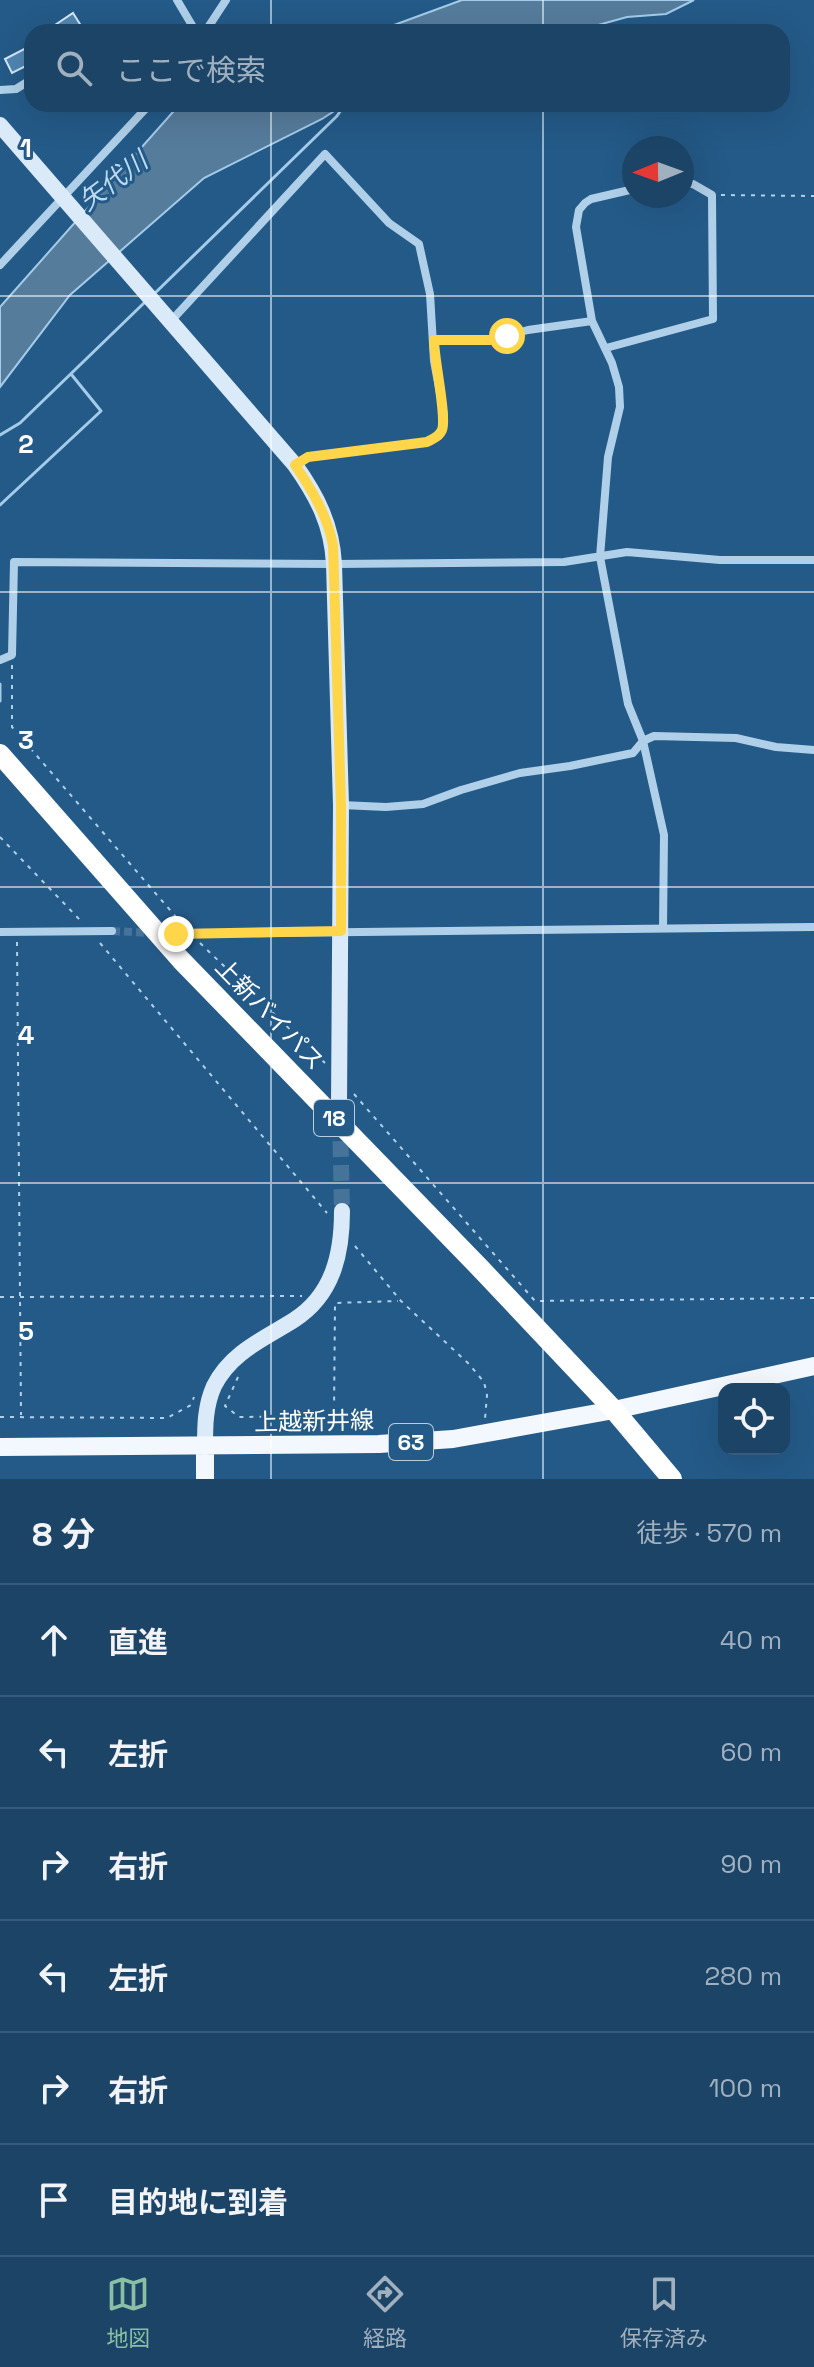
<!DOCTYPE html>
<html lang="ja">
<head>
<meta charset="utf-8">
<style>
  :root { --surface:#1b4466; --page:#244b6c; --text:#f1f3f6; --muted:#a0b0bf; --line:#395c7a; --accent:#8abfa5 }
  body { margin:0; font-family:"Space Grotesk","Noto Sans JP",sans-serif; background:var(--page); color:var(--text) }
  .controls { position:absolute; right:24px; bottom:24px; display:grid; overflow:hidden; border-radius:16px; box-shadow:0 8px 32px #0002 }
  .controls button { width:72px; height:72px; display:grid; place-items:center; padding:0; border:0; border-bottom:2px solid var(--line); background:var(--surface); color:var(--text); font:40px sans-serif }
  .compass { position:absolute; left:622px; top:136px; width:72px; height:72px; border-radius:50%; background:var(--surface); box-shadow:0 8px 32px #0002; rotate:269deg }
  .stop { position:absolute; width:24px; height:24px; margin:-18px; border:6px solid #ffd54a; border-radius:50%; background:#fff }
  .stop.end { background:#ffd54a; border-color:#fff; box-shadow:0 2px 8px #0008 }
  .list { margin:0; padding:0; list-style:none }
  h2 { display:flex; justify-content:space-between; align-items:center; height:104px; margin:0; padding:0 32px; font-size:34px }
  h2 small { font-size:26px; font-weight:400; color:var(--muted) }
  .list li { display:grid; grid-template-columns:52px 1fr auto; gap:24px; align-items:center; box-sizing:border-box; height:112px; padding:0 32px; border-top:2px solid var(--line) }
  .list b { display:block; font-size:30px; white-space:nowrap }
  .list em { font-size:26px; font-style:normal; color:var(--muted) }
  .icon { flex:none; width:44px; height:44px; fill:none; stroke:currentColor; stroke-width:2; stroke-linecap:round; stroke-linejoin:round }
  .map { position:relative; flex:none; width:814px; height:1479px; overflow:hidden }
  .search { position:absolute; background:var(--surface); box-shadow:0 8px 32px #0002; left:24px; right:24px; top:24px; height:88px; display:flex; align-items:center; gap:20px; box-sizing:border-box; padding:0 28px; border-radius:24px; color:var(--muted); font-size:30px }
  .sheet { height:776px; background:var(--surface) }
  nav { display:flex; justify-content:space-around; align-items:center; box-sizing:border-box; height:112px; border-top:2px solid var(--line); background:var(--surface); font-size:22px; color:var(--muted) }
  nav a { display:grid; justify-items:center; gap:4px }
  nav .on { color:var(--accent) }
  .map>svg:first-child { display:block }
  .water { fill:#567c9c; stroke:#a4ccea; stroke-width:2 }
  .lines { fill:none; stroke-linecap:round; stroke-linejoin:round }
  .stream { stroke:#a4ccea; stroke-width:3 }
  .building { fill:#5086b2; stroke:#d4e7f7; stroke-width:2 }
  .street-tunnel { stroke:#45739a; stroke-width:8; stroke-dasharray:8 4; stroke-linecap:butt }
  .secondary-tunnel { stroke:#45739a; stroke-width:16; stroke-dasharray:16 8; stroke-linecap:butt }
  .path { stroke:#b0d0e9; stroke-width:2; stroke-dasharray:4 6; stroke-linecap:butt }
  .street { stroke:#b0d0e9; stroke-width:8 }
  .secondary { stroke:#daeaf8; stroke-width:16 }
  .primary { stroke:#f3f8fe; stroke-width:18 }
  .highway { stroke:#fff; stroke-width:20 }
  .route { stroke:#ffd54a; stroke-width:10 }
  .grid { fill:none; stroke:#fff; stroke-width:2; stroke-opacity:0.55 }
  .labels { text-anchor:middle; dominant-baseline:central; stroke-width:6; stroke-linejoin:round; paint-order:stroke }
  .shield { fill:#245a88; stroke:#bdcedb; stroke-width:2 }
  .shield-label { font-size:22px; font-weight:bold; fill:#fff }
  .street-label { font-size:24px; fill:#fff; stroke:#245a88 }
  .water-label { font-size:26px; font-style:italic; fill:#bbd9f1; stroke:#245a88 }
  .grid-label { font-size:26px; text-anchor:middle; font-weight:bold; fill:#fff; stroke:#245a88; stroke-width:6; stroke-linejoin:round; paint-order:stroke }
</style>
</head>
<body>
<div class="map">
<svg width="814" height="1479" viewBox="0 0 814 1479">
  <rect width="100%" height="100%" fill="#245a88"/>
  <!-- water -->
  <path class="water" d="M462 0H694L666 14 627 17 573 32H375Z
    M180 104H345L322 119 204 178 70 295 0 387V307Z"/>
  <g class="lines">
    <!-- stream -->
    <path class="stream" d="M153 295 337 116 345 104
      M0 435 20 423 144 303
      M0 505 101 411 71 374
      M0 684V701"/>
  </g>
  <!-- building -->
  <path class="building" d="M73 13 85 32H60L55 25Z
    M28 47 32 54V63L12 73 5 59Z"/>
  <g class="lines">
    <!-- street-tunnel -->
    <path class="street-tunnel" d="M112 931 151 933"/>
    <!-- secondary-tunnel -->
    <path class="secondary-tunnel" d="M340 1117 342 1211"/>
    <!-- path -->
    <path class="path" d="M721 195 814 196
      M12 665V727L182 924
      M0 837 80 920
      M17 942 21 1415
      M100 943 327 1213
      M200 943 325 1063
      M354 1094 535 1301 814 1298
      M355 1246 401 1301 469 1364 484 1382 487 1395 485 1419
      M0 1297 302 1296
      M238 1377 225 1406 239 1417 334 1416 335 1303 398 1301
      M0 1417 167 1418 191 1405 194 1397"/>
    <!-- street -->
    <path class="street" d="M177 0 196 32
      M205 32 226 0
      M0 90 16 89 32 79
      M0 265 150 104
      M171 321 325 154 389 223 419 244 430 294 434 361 444 415 443 428 439 436 427 442 308 457 295 465
      M592 321 576 227 579 210 585 203 591 199 634 189
      M434 340H490L528 330 592 321 612 363 619 387 620 407 608 457 600 557 628 704 643 741 664 835 663 928
      M606 348 713 319 712 195 693 184 682 183
      M0 660 12 655 14 562 334 564 564 562 627 552 720 560H814
      M341 805 386 807 423 804 461 790 520 773 570 766 633 753 643 741 654 736 736 738 776 747 814 750
      M0 932 112 931
      M176 934 814 927"/>
    <!-- secondary -->
    <path class="secondary" d="M0 125 295 465C317 496 332 525 334 564L341 805 339 1104
      M205 1447C205 1426 205 1406 214 1386 231 1352 264 1339 294 1320 333 1295 342 1254 342 1211"/>
    <!-- primary -->
    <path class="primary" d="M0 1447 379 1444 453 1439 614 1410 814 1366
      M205 1447V1479"/>
    <!-- highway -->
    <path class="highway" d="M0 754 181 960 481 1269 614 1410 672 1479"/>
  </g>
  <g class="lines">
    <!-- route -->
    <path class="route" d="M176 934 341 931V805L333 545C327 515 312 490 295 465L308 457 427 442C434 438 439 437 442 430 447 417 434 359 434 340H490L507 336"/>
  </g>
  <!-- grid -->
  <path class="grid" d="M271 0V32M543 0V32M271 104V1479M543 104V1479M0 296H814M0 592H814M0 887H814M0 1183H814"/>
  <g class="labels">
    <!-- shield labels -->
    <g class="shield">
      <rect x="314" y="1100" width="40" height="36" rx="6"/>
      <rect x="389" y="1424" width="44" height="36" rx="6"/>
    </g>
    <g class="shield-label">
      <text x="334" y="1118">18</text>
      <text x="411" y="1442">63</text>
    </g>
    <!-- street labels -->
    <g class="street-label">
      <text transform="translate(270 1014) rotate(46)">上新バイパス</text>
      <text transform="translate(314 1421) rotate(-1)">上越新井線</text>
    </g>
    <!-- water labels -->
    <g class="water-label">
      <text transform="translate(113 181) rotate(-37)">矢代川</text>
    </g>
  </g>
  <g class="grid-label">
    <text x="26" y="157">1</text>
    <text x="26" y="453">2</text>
    <text x="26" y="749">3</text>
    <text x="26" y="1044">4</text>
    <text x="26" y="1340">5</text>
  </g>
</svg>
<div class="controls">
<button><svg class="icon" aria-label="locate" viewBox="0 0 24 24"><circle cx="12" cy="12" r="6"/><path d="M12 2v4M12 18v4M2 12h4M18 12h4"/></svg></button>
</div>
<svg class="compass" viewBox="-18 -18 36 36"><path d="M0-13l5 13h-10z" fill="#e53935"/><path d="M0 13l5-13h-10z" fill="#a0b0bf"/></svg>
<div class="stop" style="left:507px;top:336px"></div>
<div class="stop end" style="left:176px;top:934px"></div>
<div class="search"><svg class="icon" aria-label="search" viewBox="0 0 24 24"><circle cx="10" cy="10" r="6"/><path d="M15 15l6 6"/></svg>ここで検索</div>
</div>
<section class="sheet">
<h2>8 分<small>徒歩 · 570 m</small></h2>
<ul class="list">
<li><svg class="icon" aria-label="ahead" viewBox="0 0 24 24"><path d="M12 20V5M6 11l6-6 6 6"/></svg><div><b>直進</b></div><em>40 m</em></li>
<li><svg class="icon" aria-label="left" viewBox="0 0 24 24"><path d="M17 20v-9H6M10 6l-5 5 5 5"/></svg><div><b>左折</b></div><em>60 m</em></li>
<li><svg class="icon" aria-label="right" viewBox="0 0 24 24"><path d="M7 20v-9h11M14 6l5 5-5 5"/></svg><div><b>右折</b></div><em>90 m</em></li>
<li><svg class="icon" aria-label="left" viewBox="0 0 24 24"><path d="M17 20v-9H6M10 6l-5 5 5 5"/></svg><div><b>左折</b></div><em>280 m</em></li>
<li><svg class="icon" aria-label="right" viewBox="0 0 24 24"><path d="M7 20v-9h11M14 6l5 5-5 5"/></svg><div><b>右折</b></div><em>100 m</em></li>
<li><svg class="icon" aria-label="arrive" viewBox="0 0 24 24"><path d="M6 21V4h12l-3 4 3 4H6"/></svg><div><b>目的地に到着</b></div></li>
</ul>
</section>
<nav>
<a class="on"><svg class="icon" aria-label="map" viewBox="0 0 24 24"><path d="M3 6l6-2 6 2 6-2v14l-6 2-6-2-6 2zM9 4v14M15 6v14"/></svg>地図</a>
<a><svg class="icon" aria-label="directions" viewBox="0 0 24 24"><path d="M12 3l9 9-9 9-9-9zM9 14v-3h6M13 9l2 2-2 2"/></svg>経路</a>
<a><svg class="icon" aria-label="saved" viewBox="0 0 24 24"><path d="M7 4h10v16l-5-4-5 4z"/></svg>保存済み</a>
</nav>
</body>
</html>
